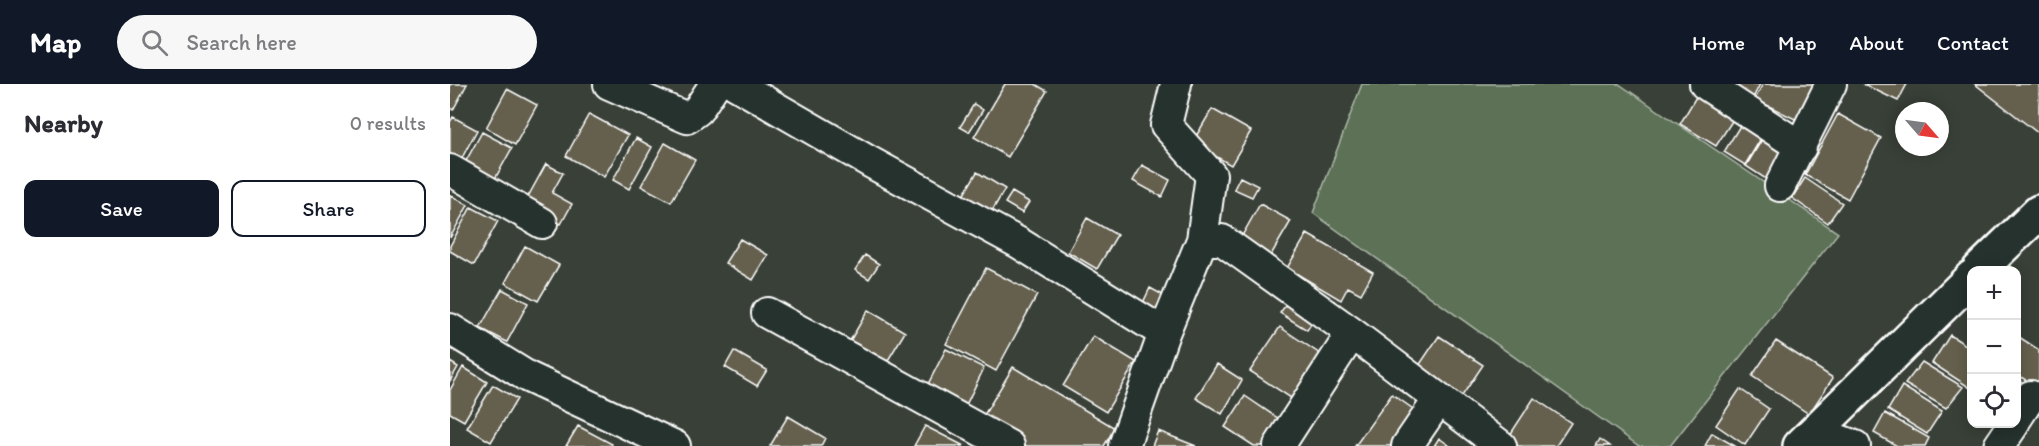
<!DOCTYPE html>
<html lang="en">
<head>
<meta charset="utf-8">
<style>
  :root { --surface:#fff; --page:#f7f7f7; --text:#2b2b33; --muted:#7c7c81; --line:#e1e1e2; --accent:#111827 }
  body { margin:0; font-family:Itim,sans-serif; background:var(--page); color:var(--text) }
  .controls { position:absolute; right:18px; bottom:18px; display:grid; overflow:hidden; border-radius:12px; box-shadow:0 3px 15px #0003 }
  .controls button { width:54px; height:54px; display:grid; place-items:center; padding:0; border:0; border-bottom:2px solid var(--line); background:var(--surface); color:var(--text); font:30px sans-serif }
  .compass { position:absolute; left:1445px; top:18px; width:54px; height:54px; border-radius:50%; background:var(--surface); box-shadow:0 3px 15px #0003; rotate:118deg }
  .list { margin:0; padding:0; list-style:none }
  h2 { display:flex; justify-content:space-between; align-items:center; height:78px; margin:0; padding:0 24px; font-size:26px }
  h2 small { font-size:20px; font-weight:400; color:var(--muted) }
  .actions { display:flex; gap:12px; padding:18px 24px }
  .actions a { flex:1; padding:14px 0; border:2px solid var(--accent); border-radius:12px; text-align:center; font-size:21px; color:var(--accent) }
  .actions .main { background:var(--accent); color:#fff }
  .icon { flex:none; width:33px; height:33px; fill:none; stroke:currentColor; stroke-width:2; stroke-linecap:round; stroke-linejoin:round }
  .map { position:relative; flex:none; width:1589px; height:362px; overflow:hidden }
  header { display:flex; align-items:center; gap:36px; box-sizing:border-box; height:84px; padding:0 30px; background:var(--accent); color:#fff }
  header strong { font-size:28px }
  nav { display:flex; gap:33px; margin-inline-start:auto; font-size:21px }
  .search { width:420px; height:54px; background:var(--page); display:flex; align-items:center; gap:15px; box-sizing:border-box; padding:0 21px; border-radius:33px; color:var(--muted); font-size:22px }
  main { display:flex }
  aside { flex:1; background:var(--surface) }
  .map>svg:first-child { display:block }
  .green { fill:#5c7155; stroke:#aeb8aa; stroke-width:1.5 }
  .building { fill:#65604e; stroke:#fff; stroke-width:1.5 }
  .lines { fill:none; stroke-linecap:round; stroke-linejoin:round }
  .minor-casing { stroke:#fff; stroke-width:34 }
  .tertiary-casing { stroke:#fff; stroke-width:38 }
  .minor { stroke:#26332d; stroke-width:30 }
  .tertiary { stroke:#26332d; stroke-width:33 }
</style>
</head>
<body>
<header>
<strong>Map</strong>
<div class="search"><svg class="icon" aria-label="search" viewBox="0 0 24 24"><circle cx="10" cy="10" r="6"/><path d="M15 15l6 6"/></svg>Search here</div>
<nav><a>Home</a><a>Map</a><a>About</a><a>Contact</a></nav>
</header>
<main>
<aside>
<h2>Nearby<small>0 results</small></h2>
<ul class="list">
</ul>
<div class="actions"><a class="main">Save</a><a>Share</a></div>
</aside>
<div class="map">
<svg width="1589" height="362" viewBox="0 0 1589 362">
  <rect width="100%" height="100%" fill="#394037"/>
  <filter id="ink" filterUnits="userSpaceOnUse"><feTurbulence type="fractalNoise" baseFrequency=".0167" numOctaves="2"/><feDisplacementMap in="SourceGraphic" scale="12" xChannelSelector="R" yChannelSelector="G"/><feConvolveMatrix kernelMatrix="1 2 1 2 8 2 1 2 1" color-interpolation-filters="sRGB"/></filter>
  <g filter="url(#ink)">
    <!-- green -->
    <path class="green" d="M912 0H1169L1388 149 1220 362H1189L863 129Z"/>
    <!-- building -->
    <path class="building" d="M0 0H17L3 26 0 24Z
      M555 0H585L597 7 558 73 524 53Z
      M1269 0H1310L1302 16Z
      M1313 0H1365L1347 36 1305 15Z
      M1413 0H1457L1448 17Z
      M1525 0H1589V50Z
      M57 5 87 21 65 61 36 44Z
      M1247 11 1284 34 1266 62 1230 40Z
      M524 20 533 26 519 48 510 43Z
      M762 25 801 47 781 81 742 59Z
      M139 30 178 51 154 93 116 72Z
      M1388 30 1431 54 1398 115 1355 91Z
      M3 33 27 46 7 83 0 79V38Z
      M1291 40 1312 53 1295 81 1274 68Z
      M32 48 62 64 41 102 11 86Z
      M1314 52 1338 67 1319 97 1296 82Z
      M186 54 202 63 179 105 163 96Z
      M215 59 245 76 221 118 191 102Z
      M96 80 113 89 102 109 122 120 111 140 74 120Z
      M692 81 720 96 712 113 683 97Z
      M527 88 555 105 535 139 507 122Z
      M790 93 808 102 802 113 784 105Z
      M1355 94 1392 119 1378 139 1342 114Z
      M562 108 579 118 572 129 555 119Z
      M0 111 18 121 0 154Z
      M810 120 841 137 818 176 788 159Z
      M21 123 48 137 24 181 0 167V162Z
      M637 134 667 151 647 185 618 168Z
      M857 150 923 188 911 210 898 203 891 216 837 184Z
      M290 155 318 171 303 196 275 179Z
      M75 162 109 181 88 217 55 199Z
      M415 171 429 180 419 195 405 186Z
      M536 184 587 211 546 287 496 260Z
      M700 204 713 211 701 234 689 227Z
      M52 205 78 219 57 258 30 244Z
      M842 212 863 237 857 246 830 229Z
      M418 226 455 248 434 283 397 262Z
      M830 243 873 272 844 316 800 287Z
      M1522 249V262L1516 258Z
      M1500 251 1522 265V305L1482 279Z
      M1566 251 1589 266V301L1587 303 1566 290Z
      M643 252 686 278 656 328 613 302Z
      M989 252 1033 281 1008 318 964 289Z
      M1326 257 1383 294 1359 330 1302 292Z
      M496 265 534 284 513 327 474 308Z
      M284 267 317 286 307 302 275 283Z
      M0 278 8 283 0 297Z
      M1472 278 1513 303 1496 324 1455 300Z
      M767 280 792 296 772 330 746 314Z
      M13 283 37 298 14 337 0 329V306Z
      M563 283 665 344 654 362H574L531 336Z
      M1566 294 1577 301 1566 317Z
      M43 301 67 315 41 358 17 344Z
      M1452 302 1492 327 1477 350 1438 326Z
      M1290 305 1319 325 1295 361 1266 341Z
      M942 310 973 332 952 362H905Z
      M795 312 832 337 815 362H804L775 343Z
      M1084 314 1121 339 1106 362H1063L1056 357Z
      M1435 329 1479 354 1475 362H1447L1424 349Z
      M338 332 375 354 371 362H320Z
      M128 342 162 360 161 362H116Z
      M475 342 514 362H464Z
      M708 347 746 362H702Z
      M1262 349 1285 362H1255Z
      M989 354 1000 362H984Z
      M1150 355 1160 362H1146Z"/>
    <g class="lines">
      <!-- minor casing -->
      <g class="minor-casing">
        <path id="minor" d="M159 0 237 34 248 26 265 0
          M285 0 420 78 569 159 714 249
          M1255 0 1351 63
          M0 86 92 139
          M1330 102 1381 0
          M752 156H772L902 249 1051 362
          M317 229 559 362
          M0 245 78 293 225 362
          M1566 335 1581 312
          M1365 347 1405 362
          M674 362 714 249 752 156 761 91 716 41 726 0
          M829 362 902 249
          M957 362 989 315
          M1549 362 1564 340"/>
      </g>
      <!-- tertiary casing -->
      <g class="tertiary-casing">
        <path id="tertiary" d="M1529 186 1589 128
          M1350 362 1522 193"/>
      </g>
      <!-- minor -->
      <use href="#minor" class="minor"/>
      <!-- tertiary -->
      <use href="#tertiary" class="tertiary"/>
    </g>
  </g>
</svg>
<div class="controls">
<button>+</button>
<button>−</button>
<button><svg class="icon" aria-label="locate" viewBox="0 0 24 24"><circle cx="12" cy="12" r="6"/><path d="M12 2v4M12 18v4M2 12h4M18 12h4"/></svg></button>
</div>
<svg class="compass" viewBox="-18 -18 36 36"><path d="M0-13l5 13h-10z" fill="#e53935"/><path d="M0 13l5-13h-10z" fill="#7c7c81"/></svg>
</div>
</main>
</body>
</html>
